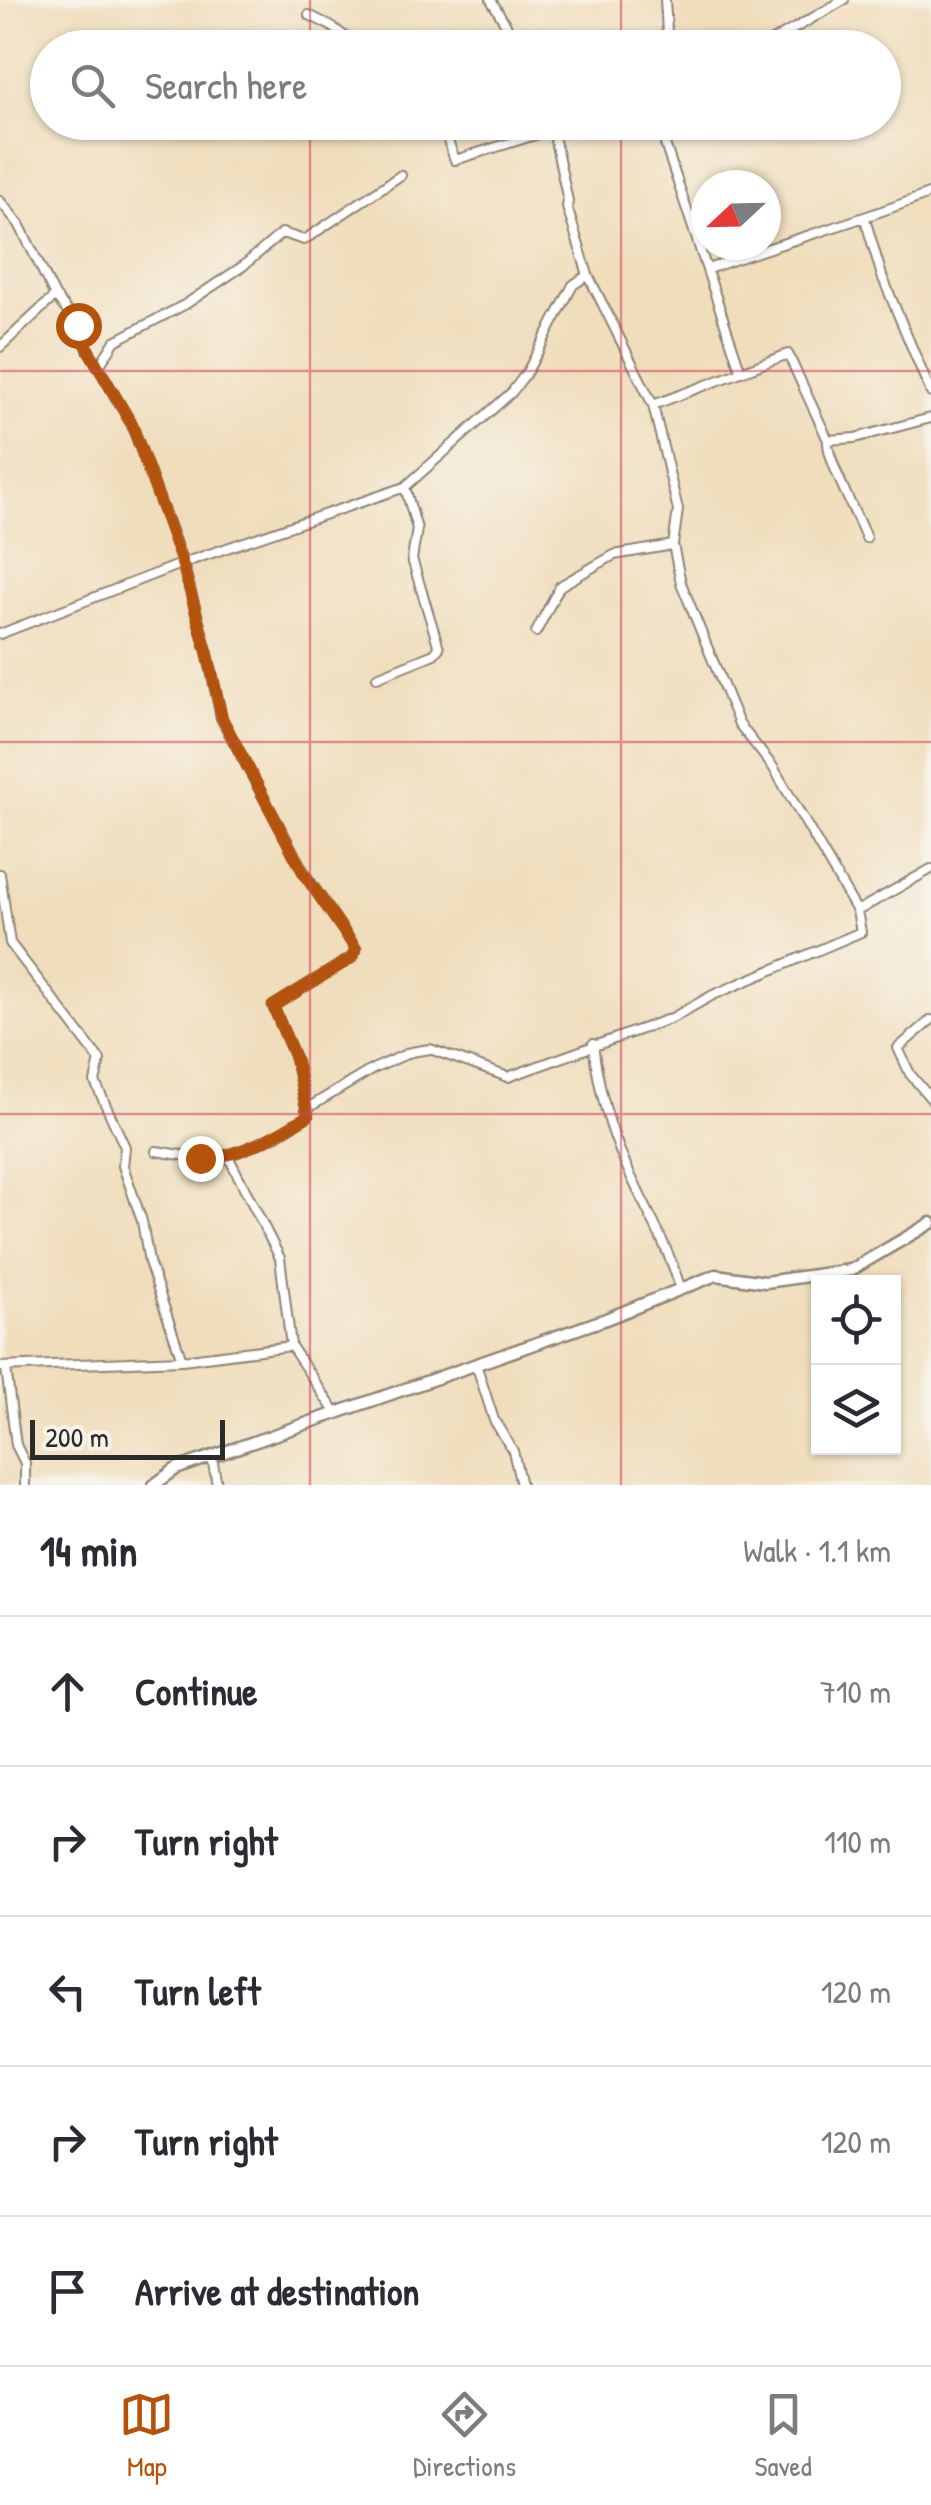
<!DOCTYPE html>
<html lang="en">
<head>
<meta charset="utf-8">
<style>
  :root { --surface:#fff; --page:#f2f2f3; --text:#2b2b33; --muted:#7c7c81; --line:#e1e1e2; --accent:#b45309 }
  body { margin:0; font-family:"Patrick Hand",sans-serif; background:var(--page); color:var(--text) }
  .controls { position:absolute; right:30px; bottom:30px; display:grid; overflow:hidden; border-radius:0px; box-shadow:0 2px 8px #0004 }
  .controls button { width:90px; height:90px; display:grid; place-items:center; padding:0; border:0; border-bottom:2px solid var(--line); background:var(--surface); color:var(--text); font:50px sans-serif }
  .compass { position:absolute; left:691px; top:170px; width:90px; height:90px; border-radius:50%; background:var(--surface); box-shadow:0 2px 8px #0004; rotate:248deg }
  .scale { position:absolute; left:30px; bottom:25px; width:195px; box-sizing:border-box; padding-left:10px; border:5px solid #2b2b2b; border-top:0; font-size:28px; line-height:35px; white-space:nowrap; color:#2b2b2b; -webkit-text-stroke:8px #f7f3e8; paint-order:stroke }
  .stop { position:absolute; width:30px; height:30px; margin:-22px; border:8px solid #b45309; border-radius:50%; background:#fff }
  .stop.end { background:#b45309; border-color:#fff; box-shadow:0 2px 10px #0008 }
  .list { margin:0; padding:0; list-style:none }
  h2 { display:flex; justify-content:space-between; align-items:center; height:130px; margin:0; padding:0 40px; font-size:42px }
  h2 small { font-size:32px; font-weight:400; color:var(--muted) }
  .list li { display:grid; grid-template-columns:65px 1fr auto; gap:30px; align-items:center; box-sizing:border-box; height:150px; padding:0 40px; border-top:2px solid var(--line) }
  .list b { display:block; font-size:38px; white-space:nowrap }
  .list em { font-size:32px; font-style:normal; color:var(--muted) }
  .icon { flex:none; width:55px; height:55px; fill:none; stroke:currentColor; stroke-width:2; stroke-linecap:round; stroke-linejoin:round }
  .map { position:relative; flex:none; width:931px; height:1485px; overflow:hidden }
  .search { position:absolute; background:var(--surface); box-shadow:0 2px 8px #0004; left:30px; right:30px; top:30px; height:110px; display:flex; align-items:center; gap:25px; box-sizing:border-box; padding:0 35px; border-radius:55px; color:var(--muted); font-size:38px }
  .sheet { height:880px; background:var(--surface) }
  nav { display:flex; justify-content:space-around; align-items:center; box-sizing:border-box; height:140px; border-top:2px solid var(--line); background:var(--surface); font-size:28px; color:var(--muted) }
  nav a { display:grid; justify-items:center; gap:5px }
  nav .on { color:var(--accent) }
  .map>svg:first-child { display:block }
  .lines { fill:none; stroke-linecap:round; stroke-linejoin:round }
  .minor-casing { stroke:#8e8474; stroke-width:12 }
  .tertiary-casing { stroke:#8e8474; stroke-width:15 }
  .minor { stroke:#fff; stroke-width:8 }
  .tertiary { stroke:#fff; stroke-width:10 }
  .route { stroke:#b45309; stroke-width:12 }
  .grid { fill:none; stroke:#d1495b; stroke-width:2.5; stroke-opacity:0.55 }
</style>
</head>
<body>
<div class="map">
<svg width="931" height="1485" viewBox="0 0 931 1485">
  <rect width="100%" height="100%" fill="#f7f3e8"/>
  <filter id="ink" filterUnits="userSpaceOnUse"><feTurbulence type="fractalNoise" baseFrequency=".01" numOctaves="2"/><feDisplacementMap in="SourceGraphic" scale="20" xChannelSelector="R" yChannelSelector="G"/><feConvolveMatrix kernelMatrix="1 2 1 2 8 2 1 2 1" color-interpolation-filters="sRGB"/></filter>
  <filter id="wash" filterUnits="userSpaceOnUse"><feTurbulence type="fractalNoise" baseFrequency=".0048" numOctaves="4" result="noise"/><feDisplacementMap in="SourceGraphic" scale="40" xChannelSelector="R" yChannelSelector="G"/><feGaussianBlur stdDeviation="2.25" result="paint"/><feColorMatrix in="noise" values="0 0 0 0 0 0 0 0 0 0 0 0 0 0 0 0 0 1.4 0 .05"/><feComposite in="paint" operator="in"/></filter>
  <g filter="url(#wash)">
    <rect width="100%" height="100%" fill="#f0ddbc"/>
  </g>
  <g filter="url(#ink)">
    <g class="lines">
      <!-- minor casing -->
      <g class="minor-casing">
        <path id="minor" d="M491 0 520 48
          M665 0 668 48
          M309 15 331 26 360 48
          M760 48 844 0
          M437 122 444 130 455 160 577 122
          M551 122 568 201 567 207 588 275
          M0 201 19 224 55 296 0 347
          M865 219 882 276 931 393
          M708 269C782 242 858 222 931 193
          M99 366 115 341 186 304 243 266 282 233 304 240 401 175
          M741 372 788 354 828 440 855 438 931 418
          M653 405 678 510 673 545 681 583 739 724 773 767 857 911 931 869
          M828 440C825 456 858 517 866 538
          M536 632 560 586 614 555 673 545
          M0 634 183 563 405 487 512 392 527 372 573 285 588 275 653 405 741 372 664 141 663 122
          M377 677 434 654 439 648 412 559 417 529 405 487
          M0 874 10 943 100 1060 95 1082 125 1147 123 1166 142 1221 149 1262 182 1360 291 1346 280 1258 228 1156 275 1136 308 1116 295 1058 273 1006 352 957 356 949 305 874 221 718 208 655 183 563 132 425 89 351 78 325 55 296
          M931 1020 898 1048 910 1074 931 1099
          M593 1044C598 1085 609 1128 626 1165 644 1207 667 1243 680 1287
          M306 1109 373 1069 411 1052 430 1049 508 1077 672 1018 713 995 861 932 857 911
          M156 1151 201 1158 228 1156
          M291 1346 335 1412
          M476 1364 494 1420 513 1451 521 1485
          M0 1367 182 1360
          M6 1368 16 1445 25 1463V1485
          M212 1458 217 1485"/>
      </g>
      <!-- tertiary casing -->
      <g class="tertiary-casing">
        <path id="tertiary" d="M154 1485 176 1469 606 1319 716 1275 765 1282 851 1270 931 1223"/>
      </g>
      <!-- minor -->
      <use href="#minor" class="minor"/>
      <!-- tertiary -->
      <use href="#tertiary" class="tertiary"/>
    </g>
  </g>
  <g class="lines" filter="url(#ink)">
    <!-- route -->
    <path class="route" d="M78 325 89 351 132 425 182 563 208 655 222 718 304 874 356 949 352 958 273 1006 295 1058 308 1116C274 1136 240 1158 200 1158"/>
  </g>
  <!-- grid -->
  <path class="grid" d="M310 0V48M621 0V48M310 122V1485M621 122V1485M0 371H931M0 742H931M0 1114H931"/>
</svg>
<div class="controls">
<button><svg class="icon" aria-label="locate" viewBox="0 0 24 24"><circle cx="12" cy="12" r="6"/><path d="M12 2v4M12 18v4M2 12h4M18 12h4"/></svg></button>
<button><svg class="icon" aria-label="layers" viewBox="0 0 24 24"><path d="M12 4l9 5-9 5-9-5zM3 14l9 5 9-5"/></svg></button>
</div>
<svg class="compass" viewBox="-18 -18 36 36"><path d="M0-13l5 13h-10z" fill="#e53935"/><path d="M0 13l5-13h-10z" fill="#7c7c81"/></svg>
<div class="scale">200 m</div>
<div class="stop" style="left:78px;top:325px"></div>
<div class="stop end" style="left:200px;top:1158px"></div>
<div class="search"><svg class="icon" aria-label="search" viewBox="0 0 24 24"><circle cx="10" cy="10" r="6"/><path d="M15 15l6 6"/></svg>Search here</div>
</div>
<section class="sheet">
<h2>14 min<small>Walk · 1.1 km</small></h2>
<ul class="list">
<li><svg class="icon" aria-label="ahead" viewBox="0 0 24 24"><path d="M12 20V5M6 11l6-6 6 6"/></svg><div><b>Continue</b></div><em>710 m</em></li>
<li><svg class="icon" aria-label="right" viewBox="0 0 24 24"><path d="M7 20v-9h11M14 6l5 5-5 5"/></svg><div><b>Turn right</b></div><em>110 m</em></li>
<li><svg class="icon" aria-label="left" viewBox="0 0 24 24"><path d="M17 20v-9H6M10 6l-5 5 5 5"/></svg><div><b>Turn left</b></div><em>120 m</em></li>
<li><svg class="icon" aria-label="right" viewBox="0 0 24 24"><path d="M7 20v-9h11M14 6l5 5-5 5"/></svg><div><b>Turn right</b></div><em>120 m</em></li>
<li><svg class="icon" aria-label="arrive" viewBox="0 0 24 24"><path d="M6 21V4h12l-3 4 3 4H6"/></svg><div><b>Arrive at destination</b></div></li>
</ul>
</section>
<nav>
<a class="on"><svg class="icon" aria-label="map" viewBox="0 0 24 24"><path d="M3 6l6-2 6 2 6-2v14l-6 2-6-2-6 2zM9 4v14M15 6v14"/></svg>Map</a>
<a><svg class="icon" aria-label="directions" viewBox="0 0 24 24"><path d="M12 3l9 9-9 9-9-9zM9 14v-3h6M13 9l2 2-2 2"/></svg>Directions</a>
<a><svg class="icon" aria-label="saved" viewBox="0 0 24 24"><path d="M7 4h10v16l-5-4-5 4z"/></svg>Saved</a>
</nav>
</body>
</html>
